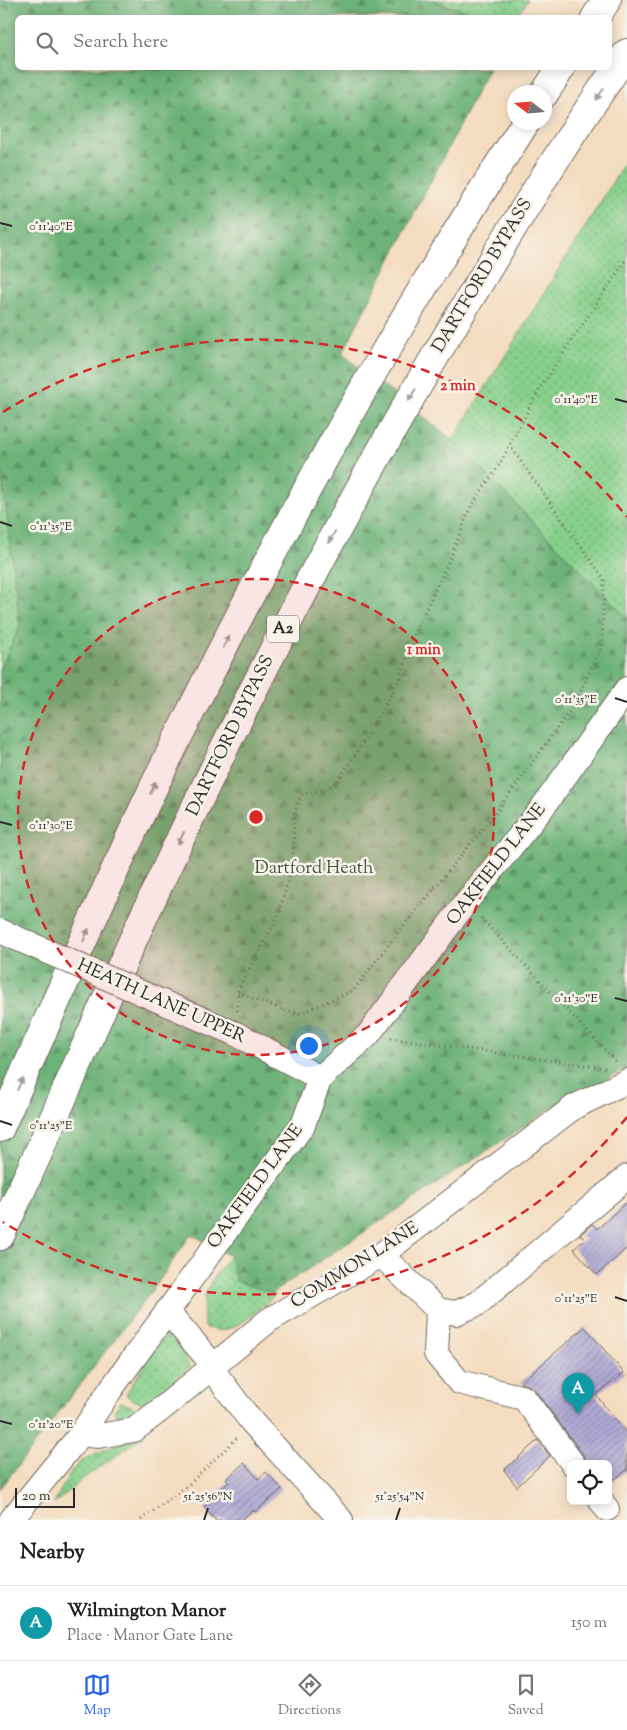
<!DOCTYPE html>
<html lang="en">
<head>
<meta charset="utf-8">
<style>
  :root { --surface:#fff; --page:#f6f6f6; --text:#202124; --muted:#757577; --line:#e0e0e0; --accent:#2563eb }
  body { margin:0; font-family:"Sorts Mill Goudy",serif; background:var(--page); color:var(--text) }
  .controls { position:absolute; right:15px; bottom:15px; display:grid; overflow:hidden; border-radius:8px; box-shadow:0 2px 12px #0003 }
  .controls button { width:45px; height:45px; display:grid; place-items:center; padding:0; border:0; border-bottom:1px solid var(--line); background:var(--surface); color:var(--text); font:25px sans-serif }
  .compass { position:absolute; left:507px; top:85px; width:45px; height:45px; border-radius:50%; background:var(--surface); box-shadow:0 2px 12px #0003; rotate:286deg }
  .scale { position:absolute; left:15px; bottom:12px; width:60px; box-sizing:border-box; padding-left:5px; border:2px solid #2b2b2b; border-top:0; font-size:14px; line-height:18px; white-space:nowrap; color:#2b2b2b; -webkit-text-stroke:4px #f7f3e8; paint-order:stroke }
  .you { position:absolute; left:308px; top:1045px; width:18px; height:18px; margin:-12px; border:4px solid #fff; border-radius:50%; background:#1a73e8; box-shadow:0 0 0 8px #1a73e833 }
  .badge { display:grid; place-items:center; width:32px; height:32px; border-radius:50%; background:var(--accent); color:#fff; font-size:16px; font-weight:700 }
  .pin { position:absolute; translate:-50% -41px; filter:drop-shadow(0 1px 2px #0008) }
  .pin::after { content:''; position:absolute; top:26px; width:18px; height:15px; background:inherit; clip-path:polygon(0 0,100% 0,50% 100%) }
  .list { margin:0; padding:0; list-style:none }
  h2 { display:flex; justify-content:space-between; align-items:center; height:65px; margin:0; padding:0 20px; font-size:21px }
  h2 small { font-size:16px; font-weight:400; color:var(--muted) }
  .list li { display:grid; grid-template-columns:32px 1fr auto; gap:15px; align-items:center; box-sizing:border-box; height:75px; padding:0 20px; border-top:1px solid var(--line) }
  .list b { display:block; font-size:19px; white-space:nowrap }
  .list p { margin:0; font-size:16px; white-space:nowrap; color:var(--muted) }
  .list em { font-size:16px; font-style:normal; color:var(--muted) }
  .icon { flex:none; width:28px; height:28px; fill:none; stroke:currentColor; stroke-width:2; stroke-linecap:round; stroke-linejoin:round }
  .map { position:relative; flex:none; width:627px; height:1520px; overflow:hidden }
  .search { position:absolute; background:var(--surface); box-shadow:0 2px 12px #0003; left:15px; right:15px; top:15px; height:55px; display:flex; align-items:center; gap:12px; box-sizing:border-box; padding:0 18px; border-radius:8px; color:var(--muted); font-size:19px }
  .sheet { height:140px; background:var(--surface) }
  nav { display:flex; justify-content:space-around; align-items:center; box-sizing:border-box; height:70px; border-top:1px solid var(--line); background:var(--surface); font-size:14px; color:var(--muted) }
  nav a { display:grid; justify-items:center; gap:2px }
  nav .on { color:var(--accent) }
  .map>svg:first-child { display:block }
  .grass { fill:url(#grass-dots); stroke:#597e5c }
  .forest { fill:url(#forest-firs); stroke:#4c6e52 }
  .building { fill:url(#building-hatch) }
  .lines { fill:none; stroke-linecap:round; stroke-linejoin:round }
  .minor-casing { stroke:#71695f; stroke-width:26 }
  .highway-casing { stroke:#71695f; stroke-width:30 }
  .path { stroke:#71695f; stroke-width:3; stroke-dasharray:1 4; stroke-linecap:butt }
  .minor { stroke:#fff; stroke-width:24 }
  .highway { stroke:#fff; stroke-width:28 }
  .minor-bridge-casing { stroke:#71695f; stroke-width:26; stroke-linecap:butt }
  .minor-bridge { stroke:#fff; stroke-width:24 }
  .oneway { fill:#a0a0a0 }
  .ticks { fill:none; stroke:#2b2b2b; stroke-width:2 }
  .ring { fill:none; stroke:#d62828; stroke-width:2.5; stroke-dasharray:9 6 }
  .labels { text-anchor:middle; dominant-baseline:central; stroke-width:5; stroke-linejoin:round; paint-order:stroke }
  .shield { fill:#f7f3e8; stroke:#686764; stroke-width:1 }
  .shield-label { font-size:16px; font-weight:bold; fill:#2b2b2b }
  .street-label { font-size:18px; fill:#2b2b2b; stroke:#f7f3e8 }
  .park-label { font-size:18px; fill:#425443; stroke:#f7f3e8 }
  .ticks-label { font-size:12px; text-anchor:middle; fill:#2b2b2b; stroke:#f7f3e8; stroke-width:5; stroke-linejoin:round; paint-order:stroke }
  .centre { fill:#d62828; stroke:#f7f3e8; stroke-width:2.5 }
  .ring-label { font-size:15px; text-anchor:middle; font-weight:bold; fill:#d62828; stroke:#f7f3e8; stroke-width:5; stroke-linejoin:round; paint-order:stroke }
</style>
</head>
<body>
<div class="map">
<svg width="627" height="1520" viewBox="0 0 627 1520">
  <defs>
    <pattern id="grass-dots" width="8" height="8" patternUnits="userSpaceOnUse" patternTransform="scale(1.25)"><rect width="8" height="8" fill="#87d08c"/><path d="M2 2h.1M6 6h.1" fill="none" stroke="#6fa973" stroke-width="1.8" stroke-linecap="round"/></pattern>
    <pattern id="forest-firs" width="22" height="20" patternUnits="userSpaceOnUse" patternTransform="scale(1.25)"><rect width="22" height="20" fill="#6db278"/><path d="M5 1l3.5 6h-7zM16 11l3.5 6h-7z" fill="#5a9163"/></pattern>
    <pattern id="building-hatch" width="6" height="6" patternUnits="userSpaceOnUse" patternTransform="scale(1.25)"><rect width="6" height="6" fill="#afa9d5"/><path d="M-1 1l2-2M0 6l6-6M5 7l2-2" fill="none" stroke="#8f8aad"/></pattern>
  </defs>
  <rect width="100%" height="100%" fill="#f7f3e8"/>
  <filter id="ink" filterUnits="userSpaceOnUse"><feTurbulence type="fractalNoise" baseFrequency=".02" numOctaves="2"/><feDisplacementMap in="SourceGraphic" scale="10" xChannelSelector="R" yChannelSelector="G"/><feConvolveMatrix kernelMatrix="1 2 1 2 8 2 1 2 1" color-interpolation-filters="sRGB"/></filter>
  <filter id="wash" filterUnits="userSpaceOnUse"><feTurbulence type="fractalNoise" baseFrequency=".0096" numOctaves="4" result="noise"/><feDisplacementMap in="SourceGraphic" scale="20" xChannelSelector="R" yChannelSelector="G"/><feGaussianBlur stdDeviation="1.12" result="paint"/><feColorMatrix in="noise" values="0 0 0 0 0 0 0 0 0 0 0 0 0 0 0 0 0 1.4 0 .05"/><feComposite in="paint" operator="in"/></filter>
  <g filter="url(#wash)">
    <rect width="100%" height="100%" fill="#f4dcbf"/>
    <!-- grass -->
    <path class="grass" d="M431 0H528L516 18 483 17Z
      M627 159V618L453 440Z
      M0 458 21 626 0 669Z
      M230 1256 275 1295 245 1321 231 1328 219 1331 205 1327C199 1294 210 1281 230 1256Z
      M166 1333 173 1334 186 1351 182 1355 191 1366 149 1402C140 1403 134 1402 127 1396V1392Z
      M121 1402 134 1408 143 1410 135 1418 118 1417 114 1411Z
      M145 1435 84 1478 54 1504C58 1494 70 1472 78 1464 88 1454 131 1440 145 1435Z"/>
    <!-- forest -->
    <path class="forest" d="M0 0H431L483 17 18 18V68H489L342 354 453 440 627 618V1069L559 1103 272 1293 236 1281 230 1256 191 1234 157 1284 0 1489V669L20 626 0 458Z"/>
    <g id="blocks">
      <!-- building -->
      <path class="building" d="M627 1202V1248L597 1275 574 1249 585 1239 580 1235 592 1224 597 1229Z
        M585 1327 624 1373 596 1395 627 1434V1470L608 1484V1464H587L584 1456 535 1390 528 1385 520 1383Z
        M538 1440 550 1456 517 1487 504 1470Z
        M244 1463 258 1479 266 1472 282 1489 255 1512 253 1510 241 1520H215L204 1507 211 1502 208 1500 229 1482 226 1479Z"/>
    </g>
  </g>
  <g filter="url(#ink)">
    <use href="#blocks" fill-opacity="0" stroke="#71695f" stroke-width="1"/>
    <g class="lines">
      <!-- minor casing -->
      <g class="minor-casing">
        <path id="minor" d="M176 1008 236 1034 320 1078
          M381 1255 438 1310 456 1313 477 1304 627 1177
          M438 1310 436 1354 459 1382 524 1398 573 1464
          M167 1311 208 1359 211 1368 251 1421 341 1520
          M81 1434 98 1436 134 1430 164 1407 269 1320 381 1255 574 1107 627 1081
          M601 1501 607 1509
          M11 1520 81 1434 111 1389 303 1125 320 1078 368 1035 466 902 540 811 627 689"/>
      </g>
      <!-- highway casing -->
      <g class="highway-casing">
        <path id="highway" d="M595 18 607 0
          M544 94 561 68
          M0 1128C52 1012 102 894 157 780 267 553 389 334 526 122
          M0 1236C55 1120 103 1002 158 886 255 678 361 475 481 280 527 203 575 127 627 53"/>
      </g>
      <!-- path -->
      <path class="path" d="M481 918 617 1063
        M238 993 286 1011 302 1013 354 990 393 939 495 814 574 705 602 646 604 579 510 446
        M237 1011 238 989 277 919 293 864 294 813 301 795 326 789 338 781 373 727 400 678 415 632 451 556 471 506 498 467 540 388 627 258
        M391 1038 606 1068
        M141 1520 187 1486 238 1437"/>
      <!-- minor -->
      <use href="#minor" class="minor"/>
      <!-- highway -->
      <use href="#highway" class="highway"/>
      <!-- minor-bridge casing -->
      <g class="minor-bridge-casing">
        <path id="minor-bridge" d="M0 931 176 1008"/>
      </g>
      <!-- minor-bridge -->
      <use href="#minor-bridge" class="minor-bridge"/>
    </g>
    <!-- one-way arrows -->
    <defs><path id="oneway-solid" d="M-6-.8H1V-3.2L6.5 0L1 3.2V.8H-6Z" transform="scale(1.25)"/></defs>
    <g class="oneway">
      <use href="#oneway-solid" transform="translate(600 94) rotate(124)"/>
      <use href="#oneway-solid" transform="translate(412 395) rotate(120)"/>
      <use href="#oneway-solid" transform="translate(332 537) rotate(118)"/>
      <use href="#oneway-solid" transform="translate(226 642) rotate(-62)"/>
      <use href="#oneway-solid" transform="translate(153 788) rotate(-65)"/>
      <use href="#oneway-solid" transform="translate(181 838) rotate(116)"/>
      <use href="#oneway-solid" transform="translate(86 935) rotate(-66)"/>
      <use href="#oneway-solid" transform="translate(20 1084) rotate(-66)"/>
    </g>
  </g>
  <!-- ticks -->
  <path class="ticks" d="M0 223 12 226M615 399 627 402M0 522 12 526M615 698 627 702M0 822 12 825M615 998 627 1001M0 1121 12 1125M615 1297 627 1301M0 1421 12 1424M204 1520 208 1508M396 1520 400 1508"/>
  <!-- distance rings -->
  <circle cx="256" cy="817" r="238" fill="#d62828" fill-opacity=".12"/>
  <g class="ring">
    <circle cx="256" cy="817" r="238"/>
    <path d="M627 1117A477 477 0 0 1 3 1222M3 412A477 477 0 0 1 627 517"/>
  </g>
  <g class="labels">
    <!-- shield labels -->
    <rect class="shield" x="267" y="615.5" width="32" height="27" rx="4"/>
    <g class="shield-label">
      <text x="283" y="629">A2</text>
    </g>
    <!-- street labels -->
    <g class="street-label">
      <text transform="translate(483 276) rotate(-59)">DARTFORD BYPASS</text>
      <text transform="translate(231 736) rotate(-64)">DARTFORD BYPASS</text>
      <text transform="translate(497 865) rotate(-52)">OAKFIELD LANE</text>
      <text transform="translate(161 1002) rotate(24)">HEATH LANE UPPER</text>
      <text transform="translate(256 1187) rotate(-54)">OAKFIELD LANE</text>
      <text transform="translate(355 1266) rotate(-32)">COMMON LANE</text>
    </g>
    <!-- park labels -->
    <g class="park-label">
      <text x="314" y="869">Dartford Heath</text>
    </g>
  </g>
  <g class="ticks-label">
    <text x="51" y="230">0°11'40"E</text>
    <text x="576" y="403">0°11'40"E</text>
    <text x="51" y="530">0°11'35"E</text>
    <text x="576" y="703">0°11'35"E</text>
    <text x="51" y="829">0°11'30"E</text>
    <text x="576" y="1002">0°11'30"E</text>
    <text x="51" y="1129">0°11'25"E</text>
    <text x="576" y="1302">0°11'25"E</text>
    <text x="51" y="1428">0°11'20"E</text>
    <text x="208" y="1500">51°25'56"N</text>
    <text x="400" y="1500">51°25'54"N</text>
  </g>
  <circle cx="256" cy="817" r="8" class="centre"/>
  <g class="ring-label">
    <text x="458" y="390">2 min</text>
    <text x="424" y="654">1 min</text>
  </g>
</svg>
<div class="controls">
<button><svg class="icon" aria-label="locate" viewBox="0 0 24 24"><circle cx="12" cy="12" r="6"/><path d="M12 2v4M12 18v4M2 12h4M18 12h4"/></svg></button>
</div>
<svg class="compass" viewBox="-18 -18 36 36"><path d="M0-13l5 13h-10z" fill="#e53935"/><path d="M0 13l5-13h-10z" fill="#757577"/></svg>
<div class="scale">20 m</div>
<div class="you"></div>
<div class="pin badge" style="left:578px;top:1414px;background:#0f9aa8">A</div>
<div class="search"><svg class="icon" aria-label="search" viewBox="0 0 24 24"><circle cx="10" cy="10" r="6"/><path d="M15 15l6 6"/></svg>Search here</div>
</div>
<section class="sheet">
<h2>Nearby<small></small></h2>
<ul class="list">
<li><span class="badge" style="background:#0f9aa8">A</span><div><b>Wilmington Manor</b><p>Place · Manor Gate Lane</p></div><em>150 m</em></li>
</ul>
</section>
<nav>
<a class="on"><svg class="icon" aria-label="map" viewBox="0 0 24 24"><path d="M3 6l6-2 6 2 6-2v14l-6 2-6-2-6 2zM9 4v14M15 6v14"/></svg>Map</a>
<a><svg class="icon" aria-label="directions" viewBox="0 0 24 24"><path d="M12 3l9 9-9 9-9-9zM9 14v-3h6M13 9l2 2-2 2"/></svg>Directions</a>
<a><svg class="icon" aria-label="saved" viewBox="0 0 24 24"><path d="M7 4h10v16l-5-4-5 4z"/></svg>Saved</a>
</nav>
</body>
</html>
